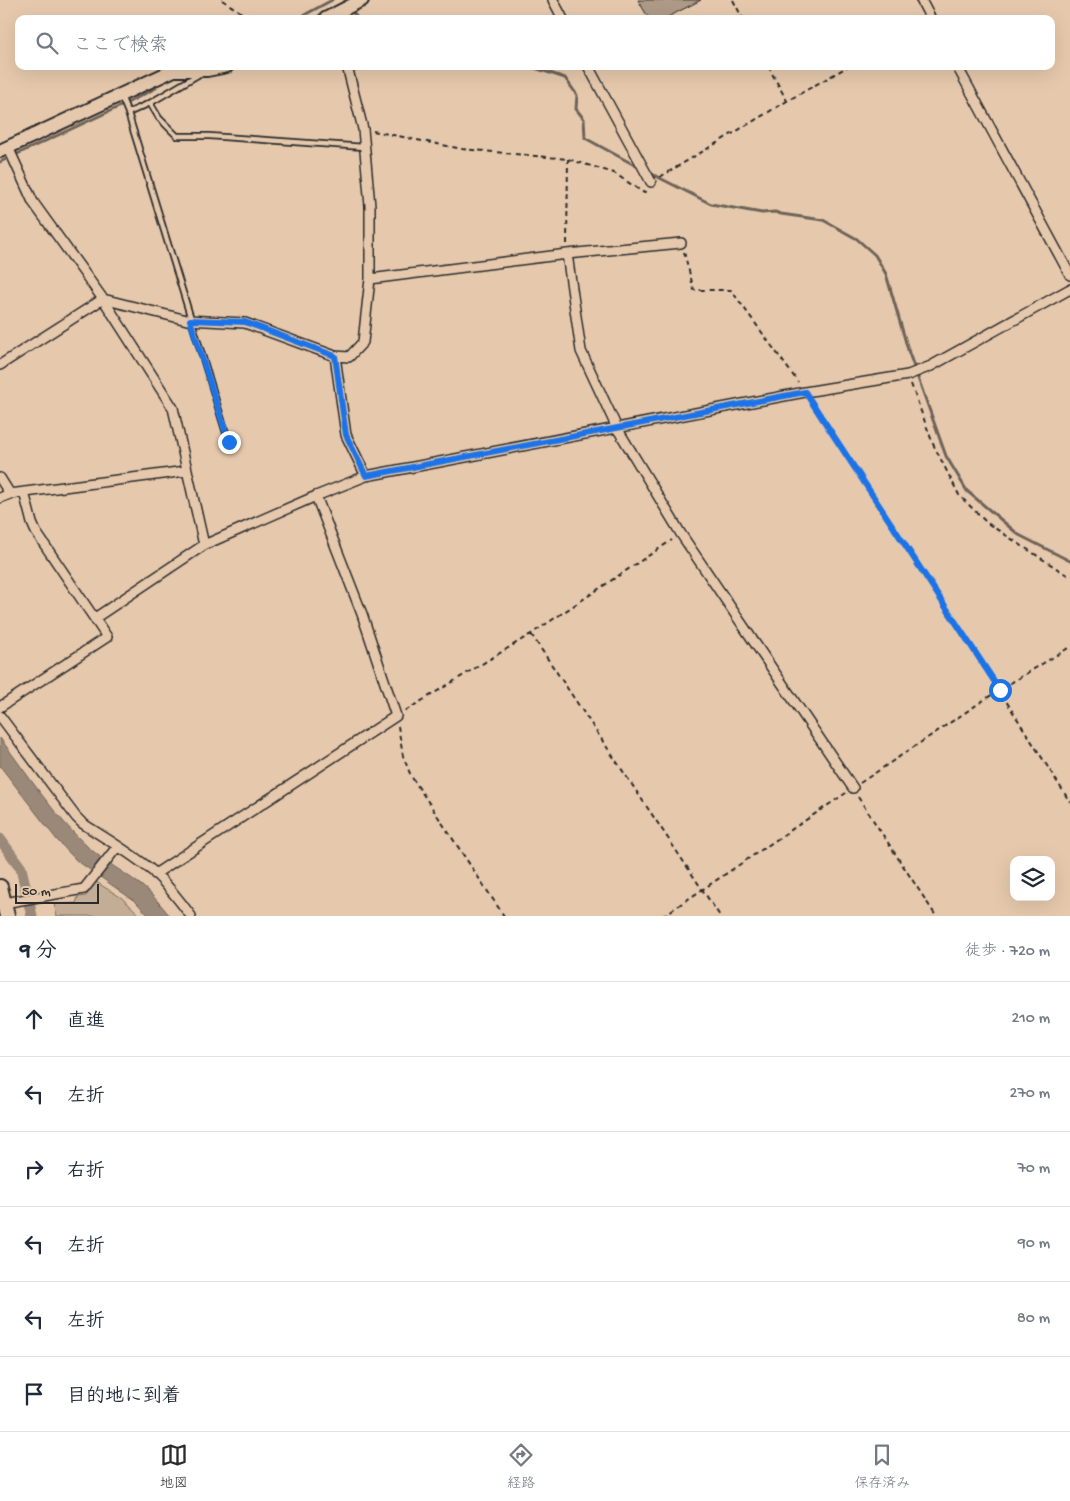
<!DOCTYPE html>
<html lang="ja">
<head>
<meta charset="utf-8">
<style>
  :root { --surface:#fff; --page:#f6f6f7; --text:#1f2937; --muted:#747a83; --line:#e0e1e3; --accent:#2b2b2b }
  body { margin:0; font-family:"Gochi Hand","Klee One",sans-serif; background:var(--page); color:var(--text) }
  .controls { position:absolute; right:15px; bottom:15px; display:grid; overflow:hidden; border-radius:10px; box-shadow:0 5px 20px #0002 }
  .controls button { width:45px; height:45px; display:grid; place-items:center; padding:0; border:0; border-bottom:1px solid var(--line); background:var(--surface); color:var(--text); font:25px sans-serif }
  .scale { position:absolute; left:15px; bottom:12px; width:84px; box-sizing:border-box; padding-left:5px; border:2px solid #2b2b2b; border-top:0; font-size:14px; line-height:18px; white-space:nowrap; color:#2b2b2b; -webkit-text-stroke:4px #e6c9ad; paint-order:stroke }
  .stop { position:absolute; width:15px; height:15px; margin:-11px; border:4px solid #1a73e8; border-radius:50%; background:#fff }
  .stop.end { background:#1a73e8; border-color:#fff; box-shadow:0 1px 5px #0008 }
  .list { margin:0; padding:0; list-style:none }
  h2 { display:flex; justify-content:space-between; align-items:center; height:65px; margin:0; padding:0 20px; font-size:21px }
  h2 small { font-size:16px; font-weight:400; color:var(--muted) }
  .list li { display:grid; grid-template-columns:32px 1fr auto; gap:15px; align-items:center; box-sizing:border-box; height:75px; padding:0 20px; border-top:1px solid var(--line) }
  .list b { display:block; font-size:19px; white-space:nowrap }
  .list em { font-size:16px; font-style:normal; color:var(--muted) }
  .icon { flex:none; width:28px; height:28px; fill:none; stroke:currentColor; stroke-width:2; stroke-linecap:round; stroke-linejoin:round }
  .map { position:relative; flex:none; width:1070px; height:916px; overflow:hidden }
  .search { position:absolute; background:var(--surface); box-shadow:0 5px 20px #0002; left:15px; right:15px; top:15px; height:55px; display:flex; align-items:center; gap:12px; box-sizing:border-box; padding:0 18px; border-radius:10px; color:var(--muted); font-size:19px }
  .sheet { height:515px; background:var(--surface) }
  nav { display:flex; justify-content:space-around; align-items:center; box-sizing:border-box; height:70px; border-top:1px solid var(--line); background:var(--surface); font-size:14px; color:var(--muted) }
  nav a { display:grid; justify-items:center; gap:2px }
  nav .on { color:var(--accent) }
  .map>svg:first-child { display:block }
  .green { fill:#c4ad96; stroke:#786c60 }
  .water { fill:#9a8978; stroke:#6e6359 }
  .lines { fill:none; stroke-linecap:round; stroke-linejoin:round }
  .stream { stroke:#6e6359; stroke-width:3 }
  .canal { stroke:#9a8978; stroke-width:11 }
  .building { fill:#af9a87; stroke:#2b2b2b }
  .service-casing { stroke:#2b2b2b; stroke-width:8 }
  .minor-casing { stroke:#2b2b2b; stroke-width:12 }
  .secondary-casing { stroke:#2b2b2b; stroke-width:16 }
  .primary-casing { stroke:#2b2b2b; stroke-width:18 }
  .path { stroke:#2b2b2b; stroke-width:2; stroke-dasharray:5 4; stroke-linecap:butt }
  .service { stroke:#e6c9ad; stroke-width:4.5 }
  .minor { stroke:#e6c9ad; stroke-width:9 }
  .secondary { stroke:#e6c9ad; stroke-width:12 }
  .primary { stroke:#e6c9ad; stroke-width:14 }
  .route { stroke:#1a73e8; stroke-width:6 }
</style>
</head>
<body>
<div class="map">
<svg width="1070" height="916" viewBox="0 0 1070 916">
  <rect width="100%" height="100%" fill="#e6c9ad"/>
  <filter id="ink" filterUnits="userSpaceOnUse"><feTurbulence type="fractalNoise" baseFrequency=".02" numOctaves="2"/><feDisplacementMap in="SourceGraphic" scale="10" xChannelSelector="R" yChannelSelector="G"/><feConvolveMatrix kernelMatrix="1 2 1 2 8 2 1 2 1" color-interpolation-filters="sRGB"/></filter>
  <g filter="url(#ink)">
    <!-- green -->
    <path class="green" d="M96 882 122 898 141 916H57L54 904 76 903 78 897 86 896Z"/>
    <!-- water -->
    <path class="water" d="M0 738C28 775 54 816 89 848 105 862 124 872 141 885 152 894 161 905 170 916H149L136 902 76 860 57 840 0 766Z"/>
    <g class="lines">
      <!-- stream -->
      <path class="stream" d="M354 14 358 19
        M297 19 332 0
        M529 66 565 78 577 95 576 109 584 119 585 138 640 168
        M0 162 123 105 156 88
        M648 172 711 204 762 213 775 212 781 214 823 220 857 239 875 255 886 274 909 353 946 456 967 491 1019 535 1070 561"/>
      <!-- canal -->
      <path class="canal" d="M0 839 21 868 32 916"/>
    </g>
    <!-- building -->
    <path class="building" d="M638 0H701L664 19H649Z"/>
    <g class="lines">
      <!-- service casing -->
      <g class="service-casing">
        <path id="service" d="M121 96 128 113 150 103 201 73
          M150 103 159 118 177 136H209L364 147
          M128 113 229 443"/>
      </g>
      <!-- minor casing -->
      <g class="minor-casing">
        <path id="minor" d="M553 0 563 19
          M921 0 931 19
          M588 66 651 182
          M957 66 1070 275
          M8 147 33 202 103 299 173 408 204 545 316 496 362 614 396 716 155 874
          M567 254 581 351 617 428 681 534 853 788
          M370 279 567 254 681 243
          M335 356 346 435 366 476
          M0 365 103 299 187 320 245 323 335 356 349 357 363 342 370 279V206L363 129 347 66
          M0 478 10 494
          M316 496 366 476 805 392 908 375 931 366 1070 289
          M0 498 10 494 186 471
          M95 618 204 545
          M0 707 107 637 36 532 32 523 24 492
          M0 716 76 817 82 823C106 839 135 855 156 874 169 887 180 901 191 916
          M4 903 84 889 117 847"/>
      </g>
      <!-- secondary casing -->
      <g class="secondary-casing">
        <path id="secondary" d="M325 19 362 0
          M0 151 174 70H207L227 66"/>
      </g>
      <!-- primary casing -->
      <g class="primary-casing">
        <path id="primary" d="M0 887 7 916"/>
      </g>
      <!-- path -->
      <path class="path" d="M222 0 251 19
        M733 0 743 19
        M768 66 787 101 849 66
        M373 131 462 149 568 159 614 173 644 193 646 190
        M660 177 787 101
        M567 244 568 159
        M684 252 694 290H731L798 382
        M911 384 933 444 959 495 987 523 1070 577
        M811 400 999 690 1070 802
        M531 634 720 916
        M405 711 531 634 672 540
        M398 726 403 756 411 776 504 916
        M860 783 999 690 1070 647
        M858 797 936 916
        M663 916 846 793"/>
      <!-- service -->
      <use href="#service" class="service"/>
      <!-- minor -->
      <use href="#minor" class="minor"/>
      <!-- secondary -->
      <use href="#secondary" class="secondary"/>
      <!-- primary -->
      <use href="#primary" class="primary"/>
    </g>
  </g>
  <g class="lines" filter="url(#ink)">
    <!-- route -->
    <path class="route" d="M229 442 190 320 245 322 335 356 346 435 366 476 805 392 1000 690"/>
  </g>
</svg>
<div class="controls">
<button><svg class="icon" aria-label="layers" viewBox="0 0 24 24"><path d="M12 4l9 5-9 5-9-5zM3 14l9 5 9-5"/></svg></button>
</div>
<div class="scale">50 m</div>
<div class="stop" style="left:1000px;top:690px"></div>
<div class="stop end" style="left:229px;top:442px"></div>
<div class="search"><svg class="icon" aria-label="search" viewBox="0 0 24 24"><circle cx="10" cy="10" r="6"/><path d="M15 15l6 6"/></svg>ここで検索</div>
</div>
<section class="sheet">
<h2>9 分<small>徒歩 · 720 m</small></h2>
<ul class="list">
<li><svg class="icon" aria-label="ahead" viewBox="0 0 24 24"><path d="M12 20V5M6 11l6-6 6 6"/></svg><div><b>直進</b></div><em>210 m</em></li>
<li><svg class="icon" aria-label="left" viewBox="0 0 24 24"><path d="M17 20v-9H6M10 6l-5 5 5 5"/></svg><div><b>左折</b></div><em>270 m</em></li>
<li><svg class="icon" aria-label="right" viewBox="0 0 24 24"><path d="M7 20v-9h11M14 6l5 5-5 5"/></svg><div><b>右折</b></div><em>70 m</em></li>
<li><svg class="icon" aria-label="left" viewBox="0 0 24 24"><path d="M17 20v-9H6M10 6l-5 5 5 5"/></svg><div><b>左折</b></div><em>90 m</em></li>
<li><svg class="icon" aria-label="left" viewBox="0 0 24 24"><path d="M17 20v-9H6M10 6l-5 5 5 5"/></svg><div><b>左折</b></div><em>80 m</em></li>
<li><svg class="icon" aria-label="arrive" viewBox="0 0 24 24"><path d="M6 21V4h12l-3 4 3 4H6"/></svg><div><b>目的地に到着</b></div></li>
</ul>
</section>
<nav>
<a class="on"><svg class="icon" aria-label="map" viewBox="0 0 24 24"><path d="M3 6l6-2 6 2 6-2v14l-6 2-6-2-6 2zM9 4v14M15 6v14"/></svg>地図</a>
<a><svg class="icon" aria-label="directions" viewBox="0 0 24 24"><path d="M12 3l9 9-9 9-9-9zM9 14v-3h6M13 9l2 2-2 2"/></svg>経路</a>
<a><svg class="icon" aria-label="saved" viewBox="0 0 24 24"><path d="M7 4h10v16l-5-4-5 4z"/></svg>保存済み</a>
</nav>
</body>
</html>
